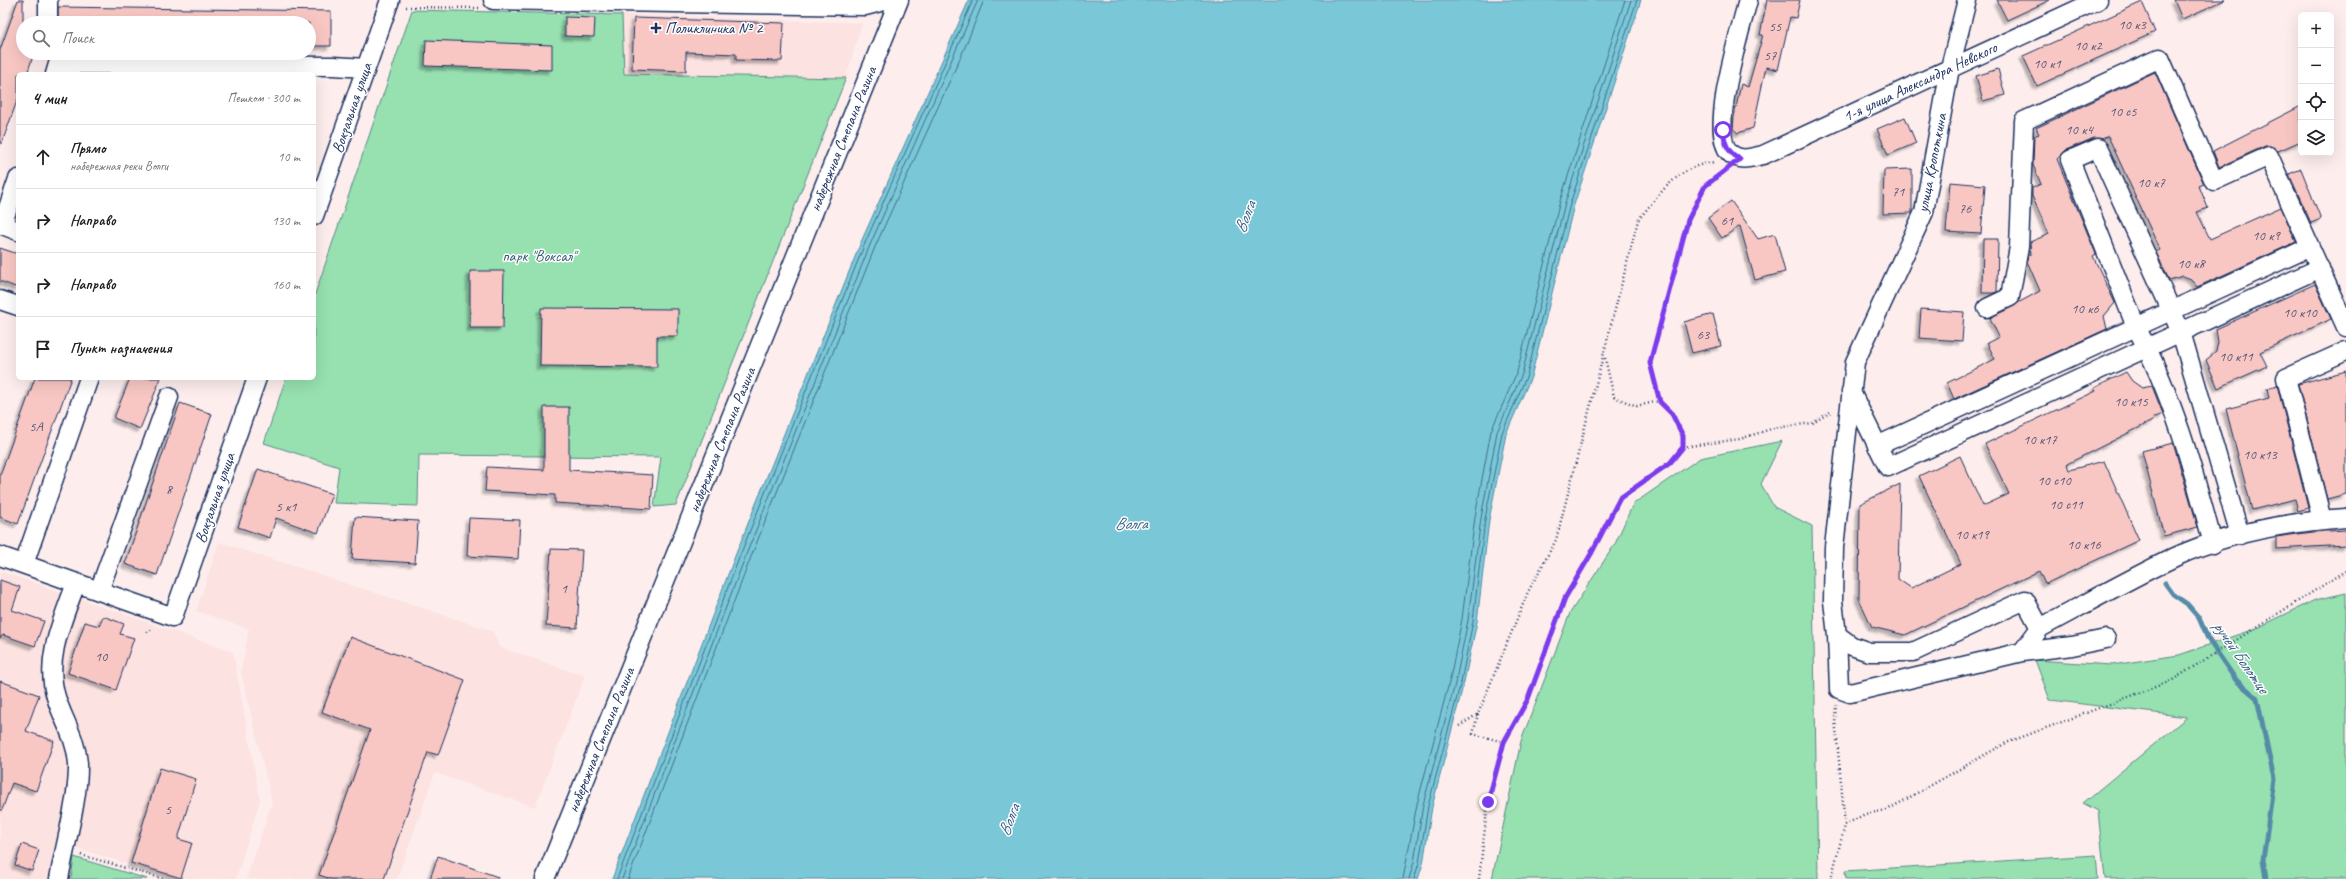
<!DOCTYPE html>
<html lang="ru">
<head>
<meta charset="utf-8">
<style>
  :root { --surface:#fff; --page:#f2f2f2; --text:#202124; --muted:#757577; --line:#e0e0e0 }
  body { margin:0; font-family:Caveat,sans-serif; background:var(--page); color:var(--text) }
  .controls { position:absolute; right:12px; top:12px; display:grid; overflow:hidden; border-radius:6px; box-shadow:0 4px 16px #0002 }
  .controls button { width:36px; height:36px; display:grid; place-items:center; padding:0; border:0; border-bottom:1px solid var(--line); background:var(--surface); color:var(--text); font:20px sans-serif }
  .stop { position:absolute; width:12px; height:12px; margin:-9px; border:3px solid #7c3aed; border-radius:50%; background:#fff }
  .stop.end { background:#7c3aed; border-color:#fff; box-shadow:0 1px 4px #0008 }
  .list { margin:0; padding:0; list-style:none }
  h2 { display:flex; justify-content:space-between; align-items:center; height:52px; margin:0; padding:0 16px; font-size:17px }
  h2 small { font-size:13px; font-weight:400; color:var(--muted) }
  .list li { display:grid; grid-template-columns:26px 1fr auto; gap:12px; align-items:center; box-sizing:border-box; height:64px; padding:0 16px; border-top:1px solid var(--line) }
  .list b { display:block; font-size:15px; white-space:nowrap }
  .list p { margin:0; font-size:13px; white-space:nowrap; color:var(--muted) }
  .list em { font-size:13px; font-style:normal; color:var(--muted) }
  .icon { flex:none; width:22px; height:22px; fill:none; stroke:currentColor; stroke-width:2; stroke-linecap:round; stroke-linejoin:round }
  .map { position:relative; flex:none; width:2346px; height:879px; overflow:hidden }
  .search { position:absolute; background:var(--surface); box-shadow:0 4px 16px #0002; left:16px; top:16px; width:300px; height:44px; display:flex; align-items:center; gap:10px; box-sizing:border-box; padding:0 14px; border-radius:22px; color:var(--muted); font-size:15px }
  .panel { position:absolute; background:var(--surface); box-shadow:0 4px 16px #0002; left:16px; top:72px; width:300px; height:308px; border-radius:6px }
  .map>svg:first-child { display:block }
  .built { fill:#fce2e0 }
  .green { fill:#97e0b0; stroke:#598887 }
  .water { fill:#7ac8d7; stroke:#548ba7 }
  .lines { fill:none; stroke-linecap:round; stroke-linejoin:round }
  .shore { stroke:#416c8e; stroke-width:1 }
  .stream { stroke:#548ba7; stroke-width:5 }
  .building { fill:#f8c7c3; stroke:#1b2f5e; filter:url(#shadow) }
  .minor-casing { stroke:#1b2f5e; stroke-width:21 }
  .path { stroke:#1b2f5e; stroke-width:2.5; stroke-dasharray:1 3; stroke-linecap:butt }
  .minor { stroke:#fff; stroke-width:18 }
  .route { stroke:#7c3aed; stroke-width:5 }
  .poi-dot { fill:#1b2f5e; stroke:#fff; stroke-width:1.5 }
  .labels { text-anchor:middle; dominant-baseline:central; stroke-width:3; stroke-linejoin:round; paint-order:stroke }
  .number-label { font-size:14px; fill:#525577 }
  .poi-label { font-size:16px; fill:#1b2f5e; stroke:#fff; text-anchor:start }
  .street-label { font-size:16px; fill:#1b2f5e; stroke:#fff }
  .park-label { font-size:16px; fill:#3a5b72; stroke:#fff }
  .water-label { font-size:17px; font-style:italic; fill:#385d82; stroke:#fff }
</style>
</head>
<body>
<div class="map">
<svg width="2346" height="879" viewBox="0 0 2346 879">
  <defs>
    <filter id="shadow"><feDropShadow dx="-3.5" dy="3.5" stdDeviation="1" flood-color="#0004"/></filter>
  </defs>
  <rect width="100%" height="100%" fill="#fdeeed"/>
  <filter id="ink" filterUnits="userSpaceOnUse"><feTurbulence type="fractalNoise" baseFrequency=".025" numOctaves="2"/><feDisplacementMap in="SourceGraphic" scale="8" xChannelSelector="R" yChannelSelector="G"/><feConvolveMatrix kernelMatrix="1 2 1 2 8 2 1 2 1" color-interpolation-filters="sRGB"/></filter>
  <g filter="url(#ink)">
    <!-- built -->
    <path class="built" d="M622 15H633L862 23 846 78 623 74Z
      M219 542 493 631 499 647 585 676 535 807 435 773 397 879H246L272 802 241 672 249 629 196 611Z
      M0 571 233 652 260 800 236 879H178L59 843 49 879H0Z"/>
    <!-- green -->
    <path class="green" d="M412 10 622 15 624 74 846 78 676 505 654 507 661 457 419 455 418 506 334 503 339 467 264 443 286 378H314V297Z
      M1782 441 1761 484 1774 507 1812 526 1818 879H1492L1521 741 1570 613 1615 544 1633 504 1700 458Z
      M2346 593V879H2105L2098 811 2083 803 2187 717 2050 700 2035 660 2112 665 2179 655 2257 628 2315 600Z
      M2096 855 2098 879H1846L1845 871Z
      M74 857 147 879H71Z"/>
    <!-- water -->
    <path class="water" d="M969 0H1641L1574 205 1531 377 1506 434 1489 520 1477 622 1464 682 1432 807 1423 864 1418 879H612L737 551 861 242Z"/>
    <g class="lines">
      <!-- shore -->
      <path class="shore" d="M617 879 741 553 865 243 973 0
        M622 879 746 555 870 245 978 0
        M628 879 751 557 875 247 965 47 984 0
        M1403 879 1417 804 1450 679 1462 619 1475 517 1491 431 1517 372 1560 201 1625 0
        M1409 879 1414 862 1423 805 1456 680 1468 620 1481 518 1497 432 1522 374 1565 203 1631 0
        M1414 879 1419 863 1428 806 1461 682 1473 621 1485 519 1502 433 1527 375 1570 204 1637 0"/>
      <!-- stream -->
      <path class="stream" d="M2165 583 2173 594 2187 604 2199 618 2208 639 2236 680 2257 698 2274 779 2263 860 2266 879"/>
    </g>
    <!-- building -->
    <path class="building" d="M18 0H23V53H34L27 74H18V98L2 143H0V50Z
      M1767 0H1800L1796 18 1790 17 1778 70 1766 67 1753 128 1738 133 1733 129 1734 117 1741 84 1748 87 1763 35H1760Z
      M1997 0H2050L2007 20Z
      M2174 0H2225L2182 19Z
      M2142 2 2155 32 2037 86 2023 56Z
      M58 7 331 11V46H309V23H58Z
      M565 17 595 18 594 37 565 36Z
      M634 18 784 23 782 61 736 60V54L686 52V71L632 69Z
      M426 40 552 45V70L425 66Z
      M1998 69 2005 95 1983 101 1976 76Z
      M2155 72 2204 184 2199 186 2208 208 2197 212 2210 239 2281 207 2296 242 2197 287 2191 279 2183 276 2169 280 2156 252 2160 250 2108 136 2102 139 2094 138 2066 150 2057 159 2096 254 2093 256 2115 303 2104 316 2107 329 1954 399 1947 383 1995 359 1987 343 1999 337 1990 318 2040 291 2027 261 2028 256 2031 255 2030 242 2049 234 2032 196V188L2041 184 2033 165 2034 136 2039 134 2036 128Z
      M2301 106V141L2278 151 2270 146H2265L2219 167 2213 151Z
      M1905 117 1916 143 1888 155 1877 129Z
      M1912 169V213L1883 214 1884 170Z
      M2301 169 2321 219 2311 223 2289 174Z
      M1950 182 1985 185 1981 234 1946 232Z
      M1731 201 1758 239 1775 234 1785 272 1755 280 1740 226 1722 238 1708 218Z
      M1983 239H1998L1997 292 1993 293H1982Z
      M0 248 18 254V288L0 281Z
      M470 271H504L503 328H470Z
      M2315 284 2331 319 2260 352 2267 366 2218 388 2206 360 2216 352 2218 342 2216 329Z
      M541 308 678 309V336H657V367L540 366Z
      M1921 309 1964 312 1962 341 1919 338Z
      M1713 314 1721 346 1692 353 1684 322Z
      M2346 371V494L2327 499 2298 384Z
      M2126 372 2132 381 2142 388 2152 386 2163 414 2153 418 2154 420 2067 464 2069 470 2104 461 2139 540 2045 584 2039 571 1905 635 1872 627 1859 599 1860 504 1900 484 1898 579 1911 588 1961 564 1919 476 1960 456 1983 506 2009 494 1985 444 2096 391 2094 388Z
      M35 378H71L18 524 0 517V475Z
      M130 378H161L140 429 114 418Z
      M2277 385 2308 508 2298 511 2295 499 2252 510 2226 409 2269 398 2267 388Z
      M180 403 212 414 157 575 125 564Z
      M544 407H569V470L653 475 651 509 555 503V495L485 491 487 467 544 470Z
      M2173 443 2198 527 2164 536 2142 451Z
      M258 469 332 494 318 533 276 518 270 538 238 527Z
      M355 517 418 521 415 563 352 559Z
      M469 518 520 520 518 559 467 556Z
      M2346 530V545L2276 549V537L2313 532Z
      M551 549 582 550 577 628 546 626Z
      M0 580 20 587 12 610 44 621 35 646 3 635 0 638Z
      M103 616 124 624 120 634 134 638 116 690 68 673 85 622 99 626Z
      M350 637 465 680 438 755 428 752 384 879H331L319 875 370 730 322 712Z
      M0 681 39 695 26 731 54 741 36 791 12 783 2 810H0Z
      M160 768 196 779 178 839 192 843 181 878 131 863Z
      M22 844 39 850 32 871 15 865Z
      M438 856 498 877 497 879H430Z"/>
    <g class="lines">
      <!-- minor casing -->
      <g class="minor-casing">
        <path id="minor" d="M48 0V23
          M493 0 865 6 888 0
          M1748 0C1741 28 1707 135 1731 154 1741 162 1753 157 1763 155L2098 0
          M1967 0 1950 68 1924 212 1855 362 1834 547 1833 601 1837 635 1852 646 1869 652H1913L2025 600 2040 628C2085 604 2129 579 2175 557 2228 533 2288 522 2346 518
          M55 74 58 64 333 66 366 68
          M314 216 390 0
          M0 224 18 231
          M2 225 18 179
          M0 300 18 306
          M1987 308 2010 297 2019 247 2024 121 2160 58 2214 181 2269 156 2346 327
          M1851 392 1888 467 2320 268
          M1877 446 2310 247
          M2322 520 2286 378 2346 351
          M2213 544C2193 469 2173 395 2136 327L2070 160 2098 148 2181 332 2240 535
          M0 556 173 617 257 378
          M24 564 89 378
          M99 591 169 397
          M1837 635 1839 689 1850 693 2022 652 2040 628
          M2022 652 2072 646 2106 639
          M59 879C65 844 79 797 78 763 76 738 63 720 56 697 44 658 63 620 76 583
          M545 879 899 0"/>
      </g>
      <!-- path -->
      <path class="path" d="M406 7 479 8
        M1605 358 1614 397 1637 406 1659 401
        M1683 447 1740 439 1774 428 1813 423 1832 411
        M147 632 154 628
        M1478 714 1473 734 1504 742
        M1459 726 1478 714 1528 592 1556 540 1638 220C1661 193 1677 166 1715 162
        M1845 825 1865 814 1887 810 2006 743 2171 681 2346 571
        M81 855 164 879
        M1479 879 1488 802 1504 742 1528 699 1565 597 1591 554 1620 498 1670 463 1683 447V436L1673 414 1659 401 1650 363 1688 220 1705 186 1725 170
        M1831 879 1845 825 1835 719 1836 705"/>
      <!-- minor -->
      <use href="#minor" class="minor"/>
    </g>
  </g>
  <g class="lines" filter="url(#ink)">
    <!-- route -->
    <path class="route" d="M1488 802 1504 742 1528 699 1565 598 1591 554 1620 498 1670 463 1683 447V436L1672 414 1660 402 1650 363 1688 220 1705 186 1740 159C1727 152 1725 144 1723 130"/>
  </g>
  <!-- markers -->
  <path class="poi-dot" d="M654 22h4v4h4v4h-4v4h-4v-4h-4v-4h4z"/>
  <g class="labels">
    <!-- number labels -->
    <g class="number-label">
      <text x="2132" y="24">10 к3</text>
      <text x="1775" y="26">55</text>
      <text x="2088" y="45">10 к2</text>
      <text x="1770" y="55">57</text>
      <text x="2047" y="63">10 к1</text>
      <text x="2123" y="111">10 с5</text>
      <text x="2079" y="129">10 к4</text>
      <text x="2151" y="182">10 к7</text>
      <text x="1898" y="191">71</text>
      <text x="1965" y="208">76</text>
      <text x="1727" y="220">61</text>
      <text x="2266" y="235">10 к9</text>
      <text x="2191" y="263">10 к8</text>
      <text x="2085" y="308">10 к6</text>
      <text x="2300" y="312">10 к10</text>
      <text x="1703" y="334">63</text>
      <text x="2236" y="356">10 к11</text>
      <text x="2131" y="401">10 к15</text>
      <text x="36" y="426">5А</text>
      <text x="2040" y="439">10 к17</text>
      <text x="2260" y="454">10 к13</text>
      <text x="2054" y="480">10 с10</text>
      <text x="169" y="489">8</text>
      <text x="2066" y="504">10 с11</text>
      <text x="286" y="506">5 к1</text>
      <text x="1972" y="534">10 к19</text>
      <text x="2084" y="544">10 к16</text>
      <text x="564" y="588">1</text>
      <text x="101" y="656">10</text>
      <text x="168" y="809">5</text>
    </g>
    <!-- poi labels -->
    <g class="poi-label">
      <text x="665" y="28">Поликлиника № 2</text>
    </g>
    <!-- street labels -->
    <g class="street-label">
      <text transform="translate(1920 82) rotate(-25)">1-я улица Александра Невского</text>
      <text transform="translate(352 108) rotate(-71)">Вокзальная улица</text>
      <text transform="translate(843 139) rotate(-68)">набережная Степана Разина</text>
      <text transform="translate(1932 163) rotate(-79)">улица Кропоткина</text>
      <text transform="translate(722 440) rotate(-68)">набережная Степана Разина</text>
      <text transform="translate(215 498) rotate(-71)">Вокзальная улица</text>
      <text transform="translate(601 740) rotate(-68)">набережная Степана Разина</text>
    </g>
    <!-- park labels -->
    <g class="park-label">
      <text x="539" y="256">парк "Воксал"</text>
    </g>
    <!-- water labels -->
    <g class="water-label">
      <text transform="translate(1245 217) rotate(-69)">Волга</text>
      <text x="1131" y="523">Волга</text>
      <text transform="translate(2241 657) rotate(55)">ручей Болотце</text>
      <text transform="translate(1009 820) rotate(-69)">Волга</text>
    </g>
  </g>
</svg>
<div class="controls">
<button>+</button>
<button>−</button>
<button><svg class="icon" aria-label="locate" viewBox="0 0 24 24"><circle cx="12" cy="12" r="6"/><path d="M12 2v4M12 18v4M2 12h4M18 12h4"/></svg></button>
<button><svg class="icon" aria-label="layers" viewBox="0 0 24 24"><path d="M12 4l9 5-9 5-9-5zM3 14l9 5 9-5"/></svg></button>
</div>
<div class="stop" style="left:1723px;top:130px"></div>
<div class="stop end" style="left:1488px;top:802px"></div>
<div class="search"><svg class="icon" aria-label="search" viewBox="0 0 24 24"><circle cx="10" cy="10" r="6"/><path d="M15 15l6 6"/></svg>Поиск</div>
<section class="panel">
<h2>4 мин<small>Пешком · 300 m</small></h2>
<ul class="list">
<li><svg class="icon" aria-label="ahead" viewBox="0 0 24 24"><path d="M12 20V5M6 11l6-6 6 6"/></svg><div><b>Прямо</b><p>набережная реки Волги</p></div><em>10 m</em></li>
<li><svg class="icon" aria-label="right" viewBox="0 0 24 24"><path d="M7 20v-9h11M14 6l5 5-5 5"/></svg><div><b>Направо</b></div><em>130 m</em></li>
<li><svg class="icon" aria-label="right" viewBox="0 0 24 24"><path d="M7 20v-9h11M14 6l5 5-5 5"/></svg><div><b>Направо</b></div><em>160 m</em></li>
<li><svg class="icon" aria-label="arrive" viewBox="0 0 24 24"><path d="M6 21V4h12l-3 4 3 4H6"/></svg><div><b>Пункт назначения</b></div></li>
</ul>
</section>
</div>
</body>
</html>
